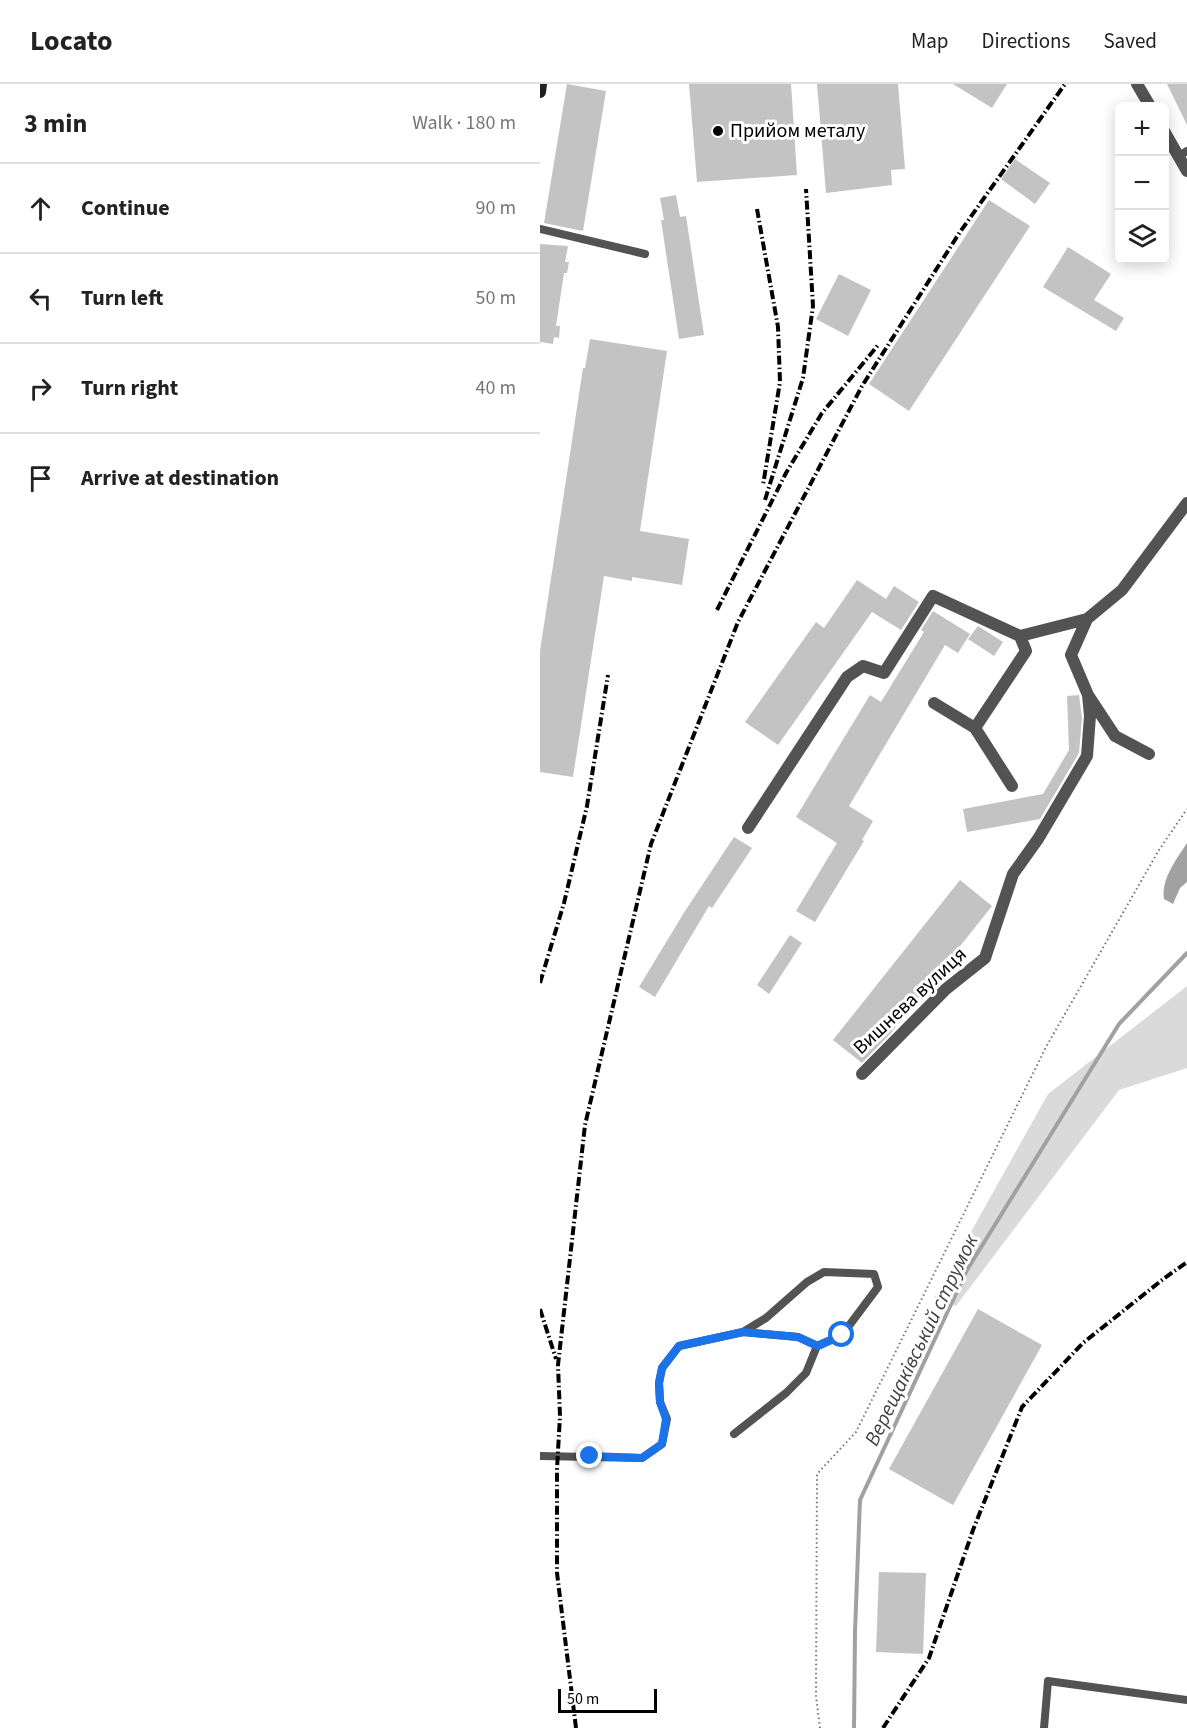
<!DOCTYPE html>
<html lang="en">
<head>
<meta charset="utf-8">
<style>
  :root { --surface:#fff; --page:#f2f2f2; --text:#222; --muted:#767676; --line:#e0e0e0 }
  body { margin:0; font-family:"Source Sans 3",sans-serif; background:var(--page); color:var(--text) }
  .controls { position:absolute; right:18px; top:18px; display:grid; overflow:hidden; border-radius:9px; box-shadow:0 3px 15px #0003 }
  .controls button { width:54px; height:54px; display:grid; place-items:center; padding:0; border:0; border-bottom:2px solid var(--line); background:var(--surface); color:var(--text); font:30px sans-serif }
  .scale { position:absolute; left:18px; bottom:15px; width:99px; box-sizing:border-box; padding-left:6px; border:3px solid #000; border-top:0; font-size:16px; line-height:21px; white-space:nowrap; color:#000; -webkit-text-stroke:4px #fff; paint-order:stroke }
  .stop { position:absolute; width:18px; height:18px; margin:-14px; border:4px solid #1a73e8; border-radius:50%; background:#fff }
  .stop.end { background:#1a73e8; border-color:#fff; box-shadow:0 2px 6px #0008 }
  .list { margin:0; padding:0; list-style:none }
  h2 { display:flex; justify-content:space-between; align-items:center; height:78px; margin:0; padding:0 24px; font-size:26px }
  h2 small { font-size:20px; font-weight:400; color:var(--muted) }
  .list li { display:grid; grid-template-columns:39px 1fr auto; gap:18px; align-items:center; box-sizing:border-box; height:90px; padding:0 24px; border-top:2px solid var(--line) }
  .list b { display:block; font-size:22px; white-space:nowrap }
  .list em { font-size:20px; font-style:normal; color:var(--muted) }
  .icon { flex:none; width:33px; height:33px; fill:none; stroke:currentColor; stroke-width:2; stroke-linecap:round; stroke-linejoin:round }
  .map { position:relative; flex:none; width:647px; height:1644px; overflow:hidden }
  header { display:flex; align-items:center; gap:36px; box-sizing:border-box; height:84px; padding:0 30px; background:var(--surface); border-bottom:2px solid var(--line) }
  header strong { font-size:28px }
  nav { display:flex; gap:33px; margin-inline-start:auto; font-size:21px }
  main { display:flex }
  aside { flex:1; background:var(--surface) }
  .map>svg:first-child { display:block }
  .green { fill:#dadada }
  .water { fill:#a1a1a1 }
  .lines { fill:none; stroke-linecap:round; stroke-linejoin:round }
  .stream { stroke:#a1a1a1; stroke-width:4 }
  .building { fill:#c3c3c3 }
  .path { stroke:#757575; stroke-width:2; stroke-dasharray:1.5 3; stroke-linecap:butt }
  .lane { stroke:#535353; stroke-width:8 }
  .street { stroke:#535353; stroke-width:12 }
  .secondary { stroke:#202020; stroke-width:12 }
  .rail { stroke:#000; stroke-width:4; stroke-dasharray:9 3 1.5 3; stroke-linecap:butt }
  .route { stroke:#1a73e8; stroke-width:8 }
  .poi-dot { fill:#000; stroke:#fff; stroke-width:2 }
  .labels { text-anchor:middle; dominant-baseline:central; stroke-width:6; stroke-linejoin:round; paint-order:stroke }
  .poi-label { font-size:20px; fill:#000; stroke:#fff; text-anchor:start }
  .street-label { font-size:20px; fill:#000; stroke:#fff }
  .water-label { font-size:21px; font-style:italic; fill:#424242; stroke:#fff }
</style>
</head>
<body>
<header>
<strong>Locato</strong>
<nav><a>Map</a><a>Directions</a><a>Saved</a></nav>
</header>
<main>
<aside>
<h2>3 min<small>Walk · 180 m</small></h2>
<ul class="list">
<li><svg class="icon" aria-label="ahead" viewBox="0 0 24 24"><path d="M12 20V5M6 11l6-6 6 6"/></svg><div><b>Continue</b></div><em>90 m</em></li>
<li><svg class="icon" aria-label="left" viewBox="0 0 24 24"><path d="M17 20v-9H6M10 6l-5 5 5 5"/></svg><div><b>Turn left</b></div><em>50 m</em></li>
<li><svg class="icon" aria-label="right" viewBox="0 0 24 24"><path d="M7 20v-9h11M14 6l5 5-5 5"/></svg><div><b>Turn right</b></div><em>40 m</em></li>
<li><svg class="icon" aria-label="arrive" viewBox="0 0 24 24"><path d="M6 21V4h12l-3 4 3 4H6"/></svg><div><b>Arrive at destination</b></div></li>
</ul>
</aside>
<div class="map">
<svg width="647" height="1644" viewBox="0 0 647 1644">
  <rect width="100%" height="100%" fill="#fff"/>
  <!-- green -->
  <path class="green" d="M647 902V984L579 1006 416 1222 394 1214 508 1010Z"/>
  <!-- water -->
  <path class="water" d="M647 759V798L640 804 633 820 624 815C621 795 636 776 647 759Z"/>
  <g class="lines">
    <!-- stream -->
    <path class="stream" d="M314 1644 315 1548 320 1416 427 1186 579 940 647 869"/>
  </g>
  <!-- building -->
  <path class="building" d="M27 0 66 7 43 147 4 139Z
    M149 0H251L257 91 157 98Z
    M277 0H358L365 85 351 86 352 101 286 109Z
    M413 0H467L452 24Z
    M627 0H647V41Z
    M475 75 510 99 495 120 461 95Z
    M136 111 140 133 146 132 164 251 139 255 121 136H124L120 114Z
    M449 116 490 142 369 327 329 300Z
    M0 160 28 162 25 178H29L27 189H24L16 242H20L19 254 14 253 13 260 0 258Z
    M528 163 571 190 554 216 584 234 576 247 503 203Z
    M299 190 331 206 308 252 276 235Z
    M50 255 127 267 100 447 149 455 142 501 92 493V497L64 492 33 693 0 688V567L43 284H45Z
    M317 496 346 515 354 502 379 518 361 546 332 528 238 661 205 638 276 538 284 544Z
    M393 527 430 550 418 569 405 561 309 722 333 737 322 756 324 757 275 838 256 827 297 759 256 733 330 611 341 618 384 548 381 546Z
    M438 542 463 558 454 572 428 555Z
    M539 611 542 634 539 669 500 735 427 748 423 725 503 710 529 666 527 612Z
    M194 753 212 764 172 824 169 822 115 913 99 903 145 827Z
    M420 796 452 822 351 949 322 979 293 956Z
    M250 851 262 859 229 910 217 901Z
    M438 1225 502 1261 413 1421 349 1385Z
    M339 1488 386 1489 383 1570 336 1568Z"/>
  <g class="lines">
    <!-- path -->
    <path class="path" d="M280 1644 276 1612 277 1390 316 1348 506 963 619 766 647 725"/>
    <!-- lane -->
    <path class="lane" d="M639 72 647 67
      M0 145 105 170
      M203 1248 258 1253 277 1262
      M0 1372 102 1374 122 1360 127 1335 120 1318 119 1299 122 1284 139 1262 203 1248 226 1234 267 1198 284 1188 334 1190 338 1203 302 1251 277 1262 266 1289 246 1309 194 1350
      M504 1644 508 1597 647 1616"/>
    <!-- street -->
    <path class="street" d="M597 0 610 22
      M624 47 647 87
      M547 535 531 571 548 611 575 652 609 670
      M394 619 435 644
      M472 702 435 644 486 567 480 552
      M208 744 307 593 323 582 344 589 393 512 480 552 547 535 582 506 647 419
      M322 990 406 905 445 874 473 790 498 755 547 672 550 632 548 611"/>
    <!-- secondary -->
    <path class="secondary" d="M0 8 1 0"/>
    <!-- rail -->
    <path class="rail" d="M217 125 238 243 240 298 223 401
      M225 416 263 294 273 222 266 105
      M177 526 246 389 282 329 339 260
      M0 899 24 819 47 722 68 591
      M0 1225 16 1275
      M36 1644 17 1489V1385L20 1332 18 1281 45 1041 111 760 198 538 322 302 420 148 525 0
      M343 1644 389 1574 433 1446 482 1323 543 1259 622 1196 647 1178"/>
  </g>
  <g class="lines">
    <!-- route -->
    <path class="route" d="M50 1372 102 1374 122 1360 126 1335 120 1318 119 1299 122 1284 139 1262 203 1248 258 1253 278 1262 302 1251"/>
  </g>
  <!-- markers -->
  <circle class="poi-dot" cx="178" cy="47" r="6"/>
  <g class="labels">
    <!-- poi labels -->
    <g class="poi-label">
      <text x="190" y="47">Прийом металу</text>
    </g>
    <!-- street labels -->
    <g class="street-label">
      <text transform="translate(370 917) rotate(-43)">Вишнева вулиця</text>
    </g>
    <!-- water labels -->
    <g class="water-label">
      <text transform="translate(381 1256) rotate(-64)">Верещаківський струмок</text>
    </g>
  </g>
</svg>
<div class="controls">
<button>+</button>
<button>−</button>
<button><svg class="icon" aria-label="layers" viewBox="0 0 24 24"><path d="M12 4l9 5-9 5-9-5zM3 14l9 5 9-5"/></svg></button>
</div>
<div class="scale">50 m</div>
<div class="stop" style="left:302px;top:1251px"></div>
<div class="stop end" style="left:50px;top:1372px"></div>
</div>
</main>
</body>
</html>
